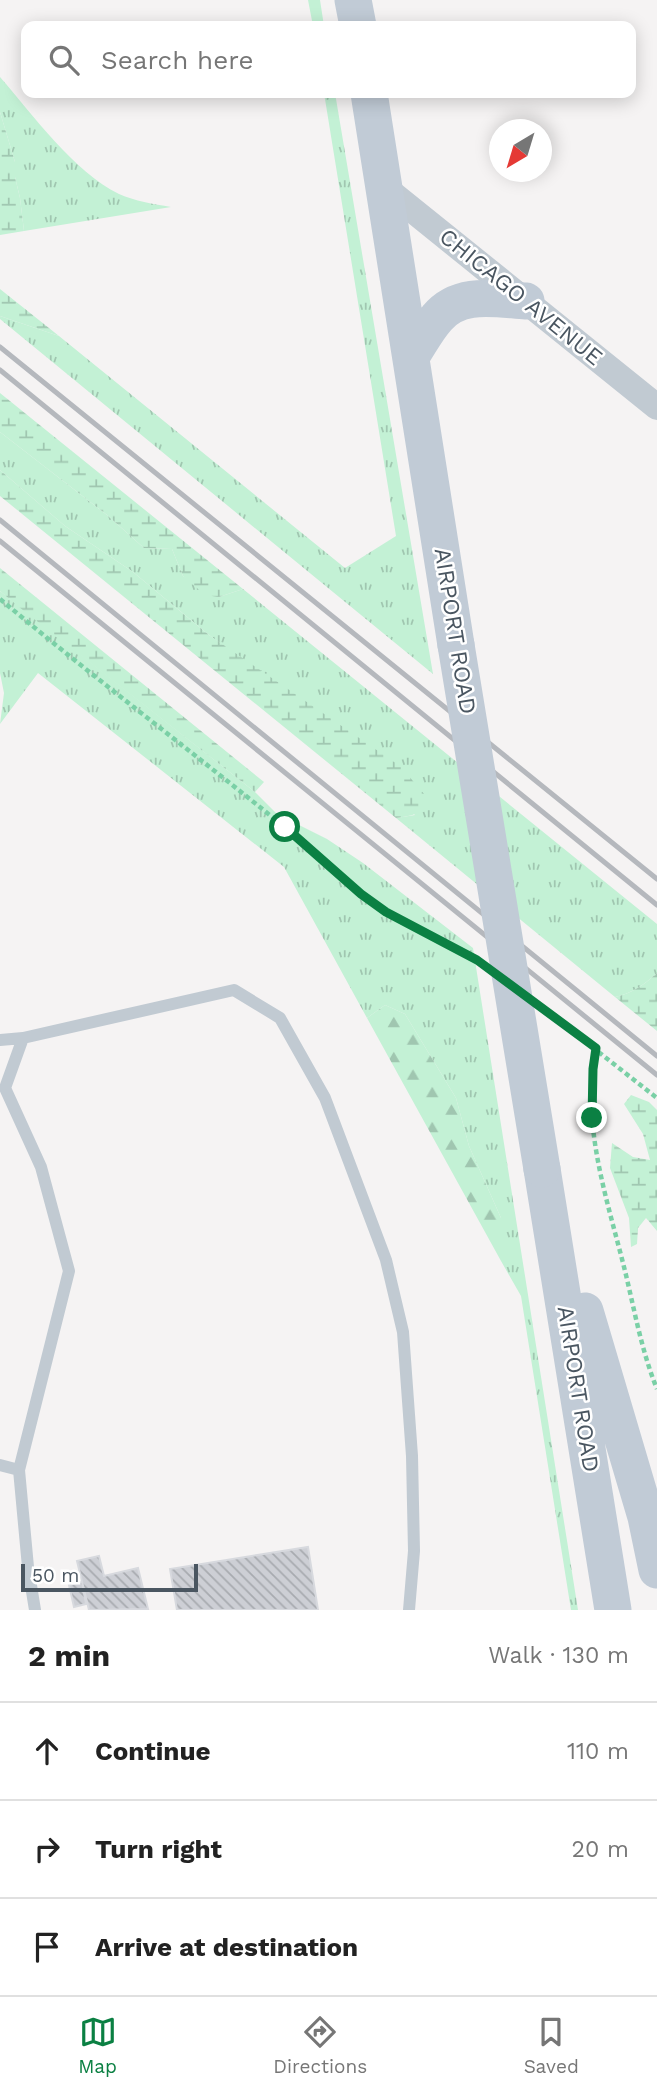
<!DOCTYPE html>
<html lang="en">
<head>
<meta charset="utf-8">
<style>
  :root { --surface:#fff; --page:#f2f2f2; --text:#222; --muted:#767676; --line:#e0e0e0; --accent:#0b8043 }
  body { margin:0; font-family:"Work Sans",sans-serif; background:var(--page); color:var(--text) }
  .compass { position:absolute; left:489px; top:119px; width:63px; height:63px; border-radius:50%; background:var(--surface); box-shadow:0 4px 18px #0003; rotate:218deg }
  .scale { position:absolute; left:21px; bottom:18px; width:177px; box-sizing:border-box; padding-left:7px; border:4px solid #4a5661; border-top:0; font-size:19px; line-height:24px; white-space:nowrap; color:#4a5661; -webkit-text-stroke:5px #fff; paint-order:stroke }
  .stop { position:absolute; width:21px; height:21px; margin:-16px; border:5px solid #0b8043; border-radius:50%; background:#fff }
  .stop.end { background:#0b8043; border-color:#fff; box-shadow:0 2px 7px #0008 }
  .list { margin:0; padding:0; list-style:none }
  h2 { display:flex; justify-content:space-between; align-items:center; height:91px; margin:0; padding:0 28px; font-size:30px }
  h2 small { font-size:23px; font-weight:400; color:var(--muted) }
  .list li { display:grid; grid-template-columns:46px 1fr auto; gap:21px; align-items:center; box-sizing:border-box; height:98px; padding:0 28px; border-top:2px solid var(--line) }
  .list b { display:block; font-size:26px; white-space:nowrap }
  .list em { font-size:23px; font-style:normal; color:var(--muted) }
  .icon { flex:none; width:38px; height:38px; fill:none; stroke:currentColor; stroke-width:2; stroke-linecap:round; stroke-linejoin:round }
  .map { position:relative; flex:none; width:657px; height:1610px; overflow:hidden }
  .search { position:absolute; background:var(--surface); box-shadow:0 4px 18px #0003; left:21px; right:21px; top:21px; height:77px; display:flex; align-items:center; gap:18px; box-sizing:border-box; padding:0 24px; border-radius:14px; color:var(--muted); font-size:26px }
  .sheet { height:385px; background:var(--surface) }
  nav { display:flex; justify-content:space-around; align-items:center; box-sizing:border-box; height:98px; border-top:2px solid var(--line); background:var(--surface); font-size:19px; color:var(--muted) }
  nav a { display:grid; justify-items:center; gap:4px }
  nav .on { color:var(--accent) }
  .map>svg:first-child { display:block }
  .grass { fill:url(#grass-tufts) }
  .forest { fill:url(#forest-firs) }
  .wetland { fill:url(#wetland-marsh) }
  .building { fill:url(#building-back-hatch); stroke:#d7d9de; stroke-width:2 }
  .lines { fill:none; stroke-linecap:round; stroke-linejoin:round }
  .path { stroke:#7ad0a6; stroke-width:4.5; stroke-dasharray:5 3.5; stroke-linecap:butt }
  .service { stroke:#c1cad2; stroke-width:12 }
  .minor { stroke:#c1cad2; stroke-width:26 }
  .secondary { stroke:#c1cbd6; stroke-width:37 }
  .rail { stroke:#b5b8bd; stroke-width:5 }
  .secondary-bridge { stroke:#c1cbd6; stroke-width:37 }
  .route { stroke:#0b8043; stroke-width:9 }
  .labels { text-anchor:middle; dominant-baseline:central; stroke-width:5; stroke-linejoin:round; paint-order:stroke }
  .street-label { font-size:23px; fill:#4a5661; stroke:#fff }
</style>
</head>
<body>
<div class="map">
<svg width="657" height="1610" viewBox="0 0 657 1610">
  <defs>
    <pattern id="grass-tufts" width="24" height="20" patternUnits="userSpaceOnUse" patternTransform="scale(1.75)"><rect width="24" height="20" fill="#c3f1d5"/><path d="M3 7l-1-3M5 7V3M7 7l1-3M15 17l-1-3M17 17v-4M19 17l1-3" fill="none" stroke="#a0c6b0"/></pattern>
    <pattern id="forest-firs" width="22" height="20" patternUnits="userSpaceOnUse" patternTransform="scale(1.75)"><rect width="22" height="20" fill="#c3f1d5"/><path d="M5 1l3.5 6h-7zM16 11l3.5 6h-7z" fill="#a0c6b0"/></pattern>
    <pattern id="wetland-marsh" width="20" height="14" patternUnits="userSpaceOnUse" patternTransform="scale(1.75)"><rect width="20" height="14" fill="#c3f1d5"/><path d="M1 5h8M5 5V1M11 12h8M15 12V8" fill="none" stroke="#a0c6b0"/></pattern>
    <pattern id="building-back-hatch" width="6" height="6" patternUnits="userSpaceOnUse" patternTransform="scale(1.75)"><rect width="6" height="6" fill="#cdcfd5"/><path d="M-1 5l2 2M0 0l6 6M5-1l2 2" fill="none" stroke="#a8abb0"/></pattern>
  </defs>
  <rect width="100%" height="100%" fill="#f5f3f3"/>
  <!-- grass -->
  <path class="grass" d="M308 0H320L324 26H313Z
    M0 77C33 115 74 172 119 194 135 201 153 204 171 207L24 231 20 198 15 177V162L0 112Z
    M324 93H335L433 674 0 319V316L59 336 345 568 396 536Z
    M0 432 107 515 144 548 172 549 183 576 219 597 243 589 657 924V973C645 984 631 994 615 997L396 818 415 815 249 664 209 635 133 572 65 526 0 470Z
    M0 591 255 792 277 814 327 839 363 863 473 948 578 1610H571L521 1296 501 1261V1218L469 1146 456 1098 405 1014 385 1005 367 1018 284 867 38 673 0 724 4 693 0 673Z"/>
  <!-- forest -->
  <path class="forest" d="M385 1005 405 1014 456 1098 469 1146 501 1218V1261L367 1018Z"/>
  <!-- wetland -->
  <path class="wetland" d="M0 112 15 162V177L20 198 24 231 0 235Z
    M0 289 59 336 0 316Z
    M0 393 243 589 219 597 205 595 183 576 172 549 144 548 107 515 0 432Z
    M0 470 65 526 133 572 209 635 400 766 425 795C419 816 416 815 396 818L0 496Z
    M0 568 264 782 255 792 19 607 0 591Z
    M657 973V1031L615 997C631 994 645 984 657 973Z
    M631 1095 649 1102 657 1110V1231L646 1218 638 1228 637 1244 631 1247 629 1218 610 1168 612 1143 633 1157 650 1160 643 1134 624 1104Z"/>
  <!-- building -->
  <path class="building" d="M308 1547 318 1610H177L170 1569Z
    M99 1556 104 1576 138 1568 148 1609 89 1610 77 1561Z
    M82 1582 86 1604 74 1607 69 1585Z"/>
  <g class="lines">
    <!-- path -->
    <path class="path" d="M0 599C87 672 178 741 266 812 306 844 342 881 385 911 414 931 448 942 478 961
      M545 1010 657 1098
      M596 1048C580 1125 608 1201 626 1275 635 1313 642 1352 657 1389"/>
    <!-- service -->
    <path class="service" d="M0 1040 23 1038
      M0 1465 19 1470
      M35 1610 28 1567 19 1470 69 1271 41 1167 5 1088 23 1038 234 990 280 1018 325 1098 386 1260 403 1332 412 1456 414 1551 409 1610"/>
    <!-- minor -->
    <path class="minor" d="M384 187 657 407"/>
    <!-- secondary -->
    <path class="secondary" d="M353 0 358 26
      M369 93 456 645
      M412 355C420 343 427 329 437 318 459 291 495 299 526 301
      M542 1169 613 1610
      M585 1311 646 1517 657 1570"/>
    <!-- rail -->
    <path class="rail" d="M0 347 657 879
      M0 370 657 905
      M0 520 657 1056
      M0 541 657 1075"/>
    <!-- secondary-bridge -->
    <path class="secondary-bridge" d="M456 645 542 1169"/>
  </g>
  <g class="lines">
    <!-- route -->
    <path class="route" d="M285 827 361 894 386 912 477 960 596 1048 593 1069 592 1118"/>
  </g>
  <g class="labels">
    <!-- street labels -->
    <g class="street-label">
      <text transform="translate(521 297) rotate(39)">CHICAGO AVENUE</text>
      <text transform="translate(455 631) rotate(81)">AIRPORT ROAD</text>
      <text transform="translate(578 1389) rotate(81)">AIRPORT ROAD</text>
    </g>
  </g>
</svg>
<svg class="compass" viewBox="-18 -18 36 36"><path d="M0-13l5 13h-10z" fill="#e53935"/><path d="M0 13l5-13h-10z" fill="#767676"/></svg>
<div class="scale">50 m</div>
<div class="stop" style="left:285px;top:827px"></div>
<div class="stop end" style="left:592px;top:1118px"></div>
<div class="search"><svg class="icon" aria-label="search" viewBox="0 0 24 24"><circle cx="10" cy="10" r="6"/><path d="M15 15l6 6"/></svg>Search here</div>
</div>
<section class="sheet">
<h2>2 min<small>Walk · 130 m</small></h2>
<ul class="list">
<li><svg class="icon" aria-label="ahead" viewBox="0 0 24 24"><path d="M12 20V5M6 11l6-6 6 6"/></svg><div><b>Continue</b></div><em>110 m</em></li>
<li><svg class="icon" aria-label="right" viewBox="0 0 24 24"><path d="M7 20v-9h11M14 6l5 5-5 5"/></svg><div><b>Turn right</b></div><em>20 m</em></li>
<li><svg class="icon" aria-label="arrive" viewBox="0 0 24 24"><path d="M6 21V4h12l-3 4 3 4H6"/></svg><div><b>Arrive at destination</b></div></li>
</ul>
</section>
<nav>
<a class="on"><svg class="icon" aria-label="map" viewBox="0 0 24 24"><path d="M3 6l6-2 6 2 6-2v14l-6 2-6-2-6 2zM9 4v14M15 6v14"/></svg>Map</a>
<a><svg class="icon" aria-label="directions" viewBox="0 0 24 24"><path d="M12 3l9 9-9 9-9-9zM9 14v-3h6M13 9l2 2-2 2"/></svg>Directions</a>
<a><svg class="icon" aria-label="saved" viewBox="0 0 24 24"><path d="M7 4h10v16l-5-4-5 4z"/></svg>Saved</a>
</nav>
</body>
</html>
